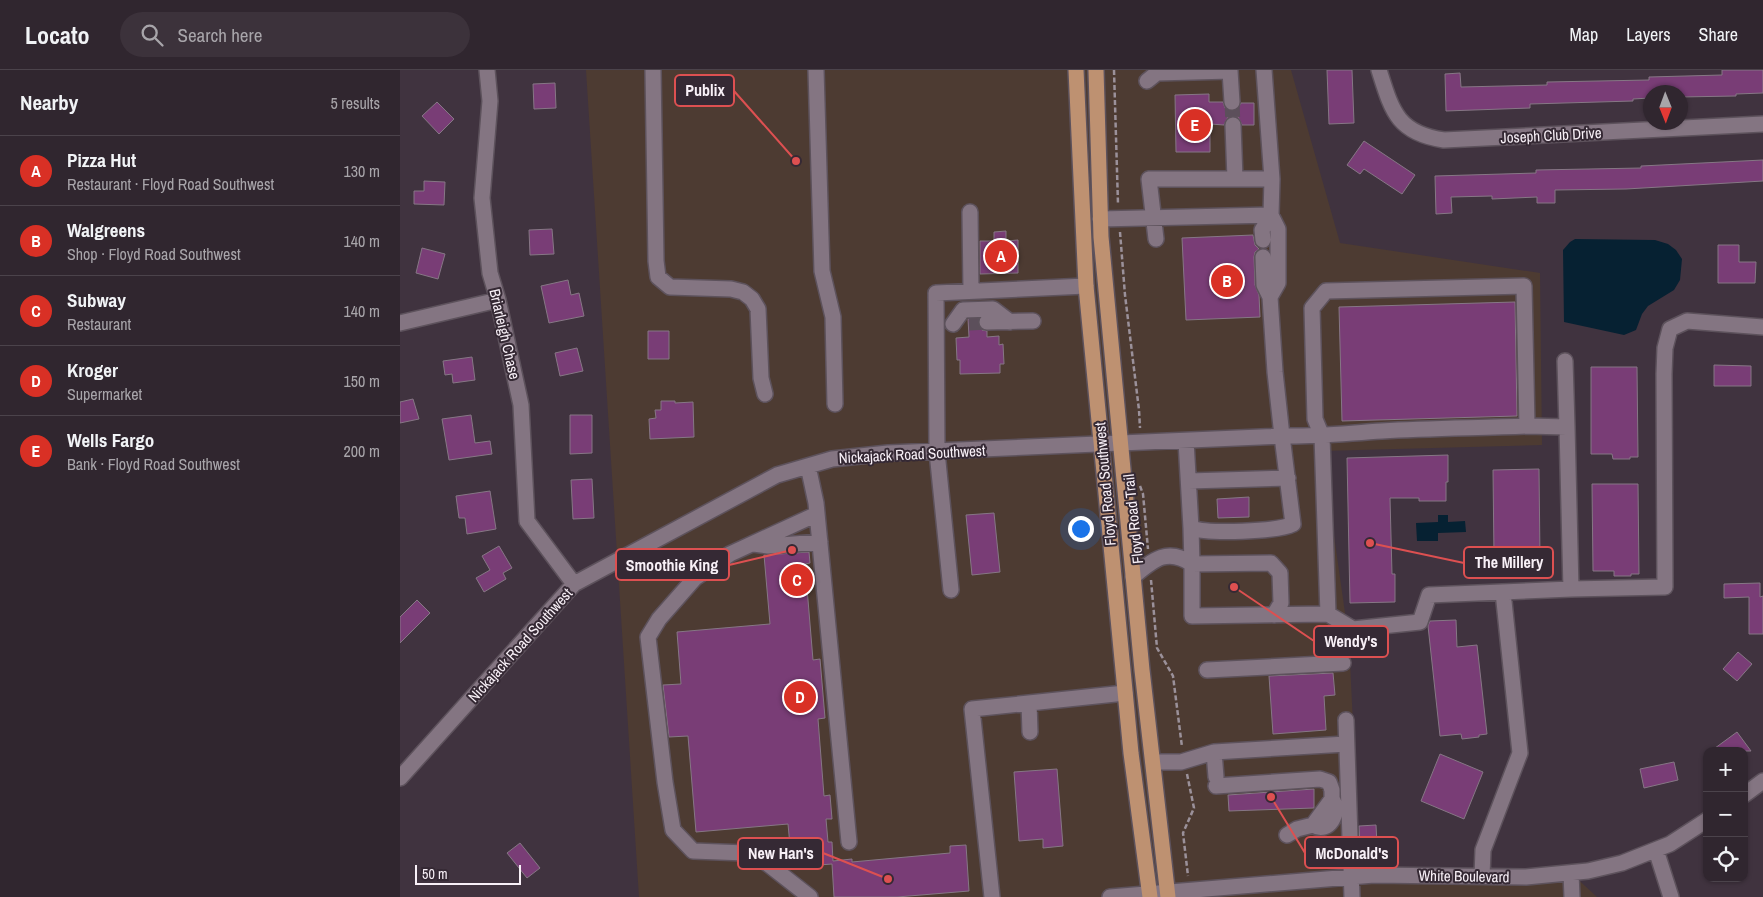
<!DOCTYPE html>
<html lang="en">
<head>
<meta charset="utf-8">
<style>
  :root { --surface:#30262f; --page:#3c323b; --text:#f1f3f6; --muted:#a8a5aa; --line:#4b434b; --accent:#d93025 }
  body { margin:0; font-family:"Archivo Narrow",sans-serif; background:var(--page); color:var(--text) }
  .controls { position:absolute; right:15px; bottom:15px; display:grid; overflow:hidden; border-radius:10px; box-shadow:0 1px 4px #0004 }
  .controls button { width:45px; height:45px; display:grid; place-items:center; padding:0; border:0; border-bottom:1px solid var(--line); background:var(--surface); color:var(--text); font:25px sans-serif }
  .compass { position:absolute; left:1243px; top:15px; width:45px; height:45px; border-radius:50%; background:var(--surface); box-shadow:0 1px 4px #0004; rotate:179deg }
  .scale { position:absolute; left:15px; bottom:12px; width:106px; box-sizing:border-box; padding-left:5px; border:2px solid #f8f0f7; border-top:0; font-size:14px; line-height:18px; white-space:nowrap; color:#f8f0f7; -webkit-text-stroke:4px #352934; paint-order:stroke }
  .you { position:absolute; left:680px; top:458px; width:18px; height:18px; margin:-12px; border:4px solid #fff; border-radius:50%; background:#1a73e8; box-shadow:0 0 0 8px #1a73e833 }
  .badge { display:grid; place-items:center; width:32px; height:32px; border-radius:50%; background:var(--accent); color:#fff; font-size:16px; font-weight:700 }
  .pin { position:absolute; translate:-50% -50%; border:2px solid #fff; box-shadow:0 1px 5px #0006 }
  .list { margin:0; padding:0; list-style:none }
  h2 { display:flex; justify-content:space-between; align-items:center; height:65px; margin:0; padding:0 20px; font-size:21px }
  h2 small { font-size:16px; font-weight:400; color:var(--muted) }
  .list li { display:grid; grid-template-columns:32px 1fr auto; gap:15px; align-items:center; box-sizing:border-box; height:70px; padding:0 20px; border-top:1px solid var(--line) }
  .list b { display:block; font-size:19px; white-space:nowrap }
  .list p { margin:0; font-size:16px; white-space:nowrap; color:var(--muted) }
  .list em { font-size:16px; font-style:normal; color:var(--muted) }
  .icon { flex:none; width:28px; height:28px; fill:none; stroke:currentColor; stroke-width:2; stroke-linecap:round; stroke-linejoin:round }
  .map { position:relative; flex:none; width:1363px; height:827px; overflow:hidden }
  header { display:flex; align-items:center; gap:30px; box-sizing:border-box; height:70px; padding:0 25px; background:var(--surface); border-bottom:1px solid var(--line) }
  header strong { font-size:24px }
  nav { display:flex; gap:28px; margin-inline-start:auto; font-size:18px }
  .search { width:350px; height:45px; background:var(--page); display:flex; align-items:center; gap:12px; box-sizing:border-box; padding:0 18px; border-radius:28px; color:var(--muted); font-size:19px }
  main { display:flex }
  aside { flex:1; background:var(--surface) }
  .map>svg:first-child { display:block }
  .commercial { fill:#4d3b32 }
  .water { fill:#062132 }
  .building { fill:#793d76; stroke:#867785 }
  .lines { fill:none; stroke-linecap:round; stroke-linejoin:round }
  .minor-tunnel { stroke:#5c4f5b; stroke-width:15; stroke-dasharray:15 8; stroke-linecap:butt }
  .minor-casing { stroke:#5d525c; stroke-width:18 }
  .major-casing { stroke:#5d525c; stroke-width:18 }
  .path { stroke:#9b919a; stroke-width:2.5; stroke-dasharray:5 2.5; stroke-linecap:butt }
  .minor { stroke:#847582; stroke-width:15 }
  .major { stroke:#be9171; stroke-width:15 }
  .labels { text-anchor:middle; dominant-baseline:central; stroke-width:4; stroke-linejoin:round; paint-order:stroke }
  .street-label { font-size:15px; fill:#f8f0f7; stroke:#352934 }
  .leader { fill:none; stroke:#dd5051; stroke-width:2 }
  .callout-dot { fill:#dd5051; stroke:#352934; stroke-width:2 }
  .callout { fill:#352934; stroke:#dd5051; stroke-width:2 }
  .callout-label { font-size:16px; text-anchor:middle; font-weight:bold; fill:#f8f0f7 }
</style>
</head>
<body>
<header>
<strong>Locato</strong>
<div class="search"><svg class="icon" aria-label="search" viewBox="0 0 24 24"><circle cx="10" cy="10" r="6"/><path d="M15 15l6 6"/></svg>Search here</div>
<nav><a>Map</a><a>Layers</a><a>Share</a></nav>
</header>
<main>
<aside>
<h2>Nearby<small>5 results</small></h2>
<ul class="list">
<li><span class="badge">A</span><div><b>Pizza Hut</b><p>Restaurant · Floyd Road Southwest</p></div><em>130 m</em></li>
<li><span class="badge">B</span><div><b>Walgreens</b><p>Shop · Floyd Road Southwest</p></div><em>140 m</em></li>
<li><span class="badge">C</span><div><b>Subway</b><p>Restaurant</p></div><em>140 m</em></li>
<li><span class="badge">D</span><div><b>Kroger</b><p>Supermarket</p></div><em>150 m</em></li>
<li><span class="badge">E</span><div><b>Wells Fargo</b><p>Bank · Floyd Road Southwest</p></div><em>200 m</em></li>
</ul>
</aside>
<div class="map">
<svg width="1363" height="827" viewBox="0 0 1363 827">
  <rect width="100%" height="100%" fill="#40333f"/>
  <!-- commercial -->
  <path class="commercial" d="M186 0H891L940 173 1140 203 1142 375 922 381 949 571 960 799 1171 803 1197 827H239Z"/>
  <!-- water -->
  <path class="water" d="M1175 169 1255 170 1268 174 1276 180 1282 189 1280 210 1274 220 1248 236 1242 244 1236 260 1224 265 1164 252 1163 180 1170 172Z
    M1038 445H1048V452L1065 451 1066 462 1038 463V471H1017L1016 453 1038 452Z"/>
  <!-- building -->
  <path class="building" d="M927 0H952L954 53 929 54Z
    M1322 0H1363V23L1336 24V26L1280 27V22H1250V28L1233 29V31L1130 34V38L1046 41 1045 4 1060 3 1061 17 1147 15V12L1249 10V7L1322 5Z
    M155 13 156 38 134 39 133 14Z
    M809 24V32H823L825 38 828 41 837 40 841 33H854V55H842L838 47 833 46 828 47 824 55 810 54V82H776L775 25Z
    M37 32 54 49 39 64 22 46Z
    M964 71 1015 105 1002 124 964 99 960 104 947 95Z
    M1363 90V111L1226 119 1155 120V133H1137V127L1092 129V126L1051 127 1052 143 1036 144 1035 106 1136 103V100L1241 98V96Z
    M24 111 45 112 44 135 14 134V121H24Z
    M152 159 154 184 130 185 129 160Z
    M606 161V171L618 170V203L580 204V171H594V162Z
    M853 165 855 175 859 179 855 182 854 187 855 215 859 225 860 247 786 250 782 168Z
    M1318 175H1339V192H1356L1355 213H1318Z
    M22 178 45 184 38 209 16 203Z
    M168 210 171 225 179 223 184 246 149 253 141 216Z
    M1115 232 1117 346 942 351 939 237Z
    M568 249H578L579 256 582 260 587 261V267L599 266V275L603 274 604 294H600V303L560 304V290H557L556 268 569 267Z
    M248 261H269V289H248Z
    M177 278 183 301 160 306 155 283Z
    M72 287 75 310 53 313 52 304 45 305 43 291Z
    M1314 295 1351 296V316H1314Z
    M1191 297H1237L1238 387H1230V389H1213L1212 384H1191Z
    M13 329 19 349 0 353V332Z
    M261 331H275V333L293 332 294 367 250 369 249 349 256 348 255 340H261Z
    M71 345 75 373 90 371 92 384 49 390 42 349Z
    M170 345H192V383L170 384Z
    M1048 385V412H1046V431H1019V428H990L992 504H995V532L950 533 947 388Z
    M1139 399 1140 489H1132V491H1115V486H1094L1093 400Z
    M192 409 194 448 173 449 171 410Z
    M1192 414H1238L1239 504H1231V506H1214V501H1193Z
    M90 421 96 459 67 464 65 448H59L56 426Z
    M849 427V447L818 448 817 429Z
    M594 443 600 502 572 505 566 445Z
    M99 476 112 498 103 503 106 509 84 522 76 508 90 500 82 486Z
    M409 482 410 493 405 494 413 590 420 589 425 648 418 649 424 726 430 725 432 749H426L428 772H432L433 791 452 789V792L550 783V776L566 775 569 821 497 827H434L432 794 392 797 388 754 296 762 288 666 269 667 263 615 281 614 277 562 370 554 364 485Z
    M1360 513V527L1363 526V564H1349V527L1324 528V514Z
    M17 530 30 543 0 573V547Z
    M1056 550 1057 577 1077 575 1087 664 1079 665V667L1062 669 1061 664 1040 666 1028 556 1030 551Z
    M1338 582 1352 594 1337 611 1323 599Z
    M933 603 935 625 924 626 926 660 873 664 869 606Z
    M1337 662 1351 681H1311Z
    M1040 684 1083 702 1064 749 1021 731Z
    M1274 692 1278 710 1244 718 1240 699Z
    M657 699 663 776 643 778V769L619 771 614 702Z
    M914 719V738L829 741 828 725Z
    M976 755 977 774 960 775 959 756Z
    M120 773 140 798 127 808 107 783Z"/>
  <g class="lines">
    <!-- minor-tunnel -->
    <path class="minor-tunnel" d="M832 32 833 55
      M569 253 587 252"/>
    <!-- minor casing -->
    <g class="minor-casing">
      <path id="minor" d="M87 0 90 31 82 128 90 203 98 230 121 335 127 451 174 514
        M253 0 256 191 258 207 270 217 331 219 343 222 352 229 358 239 361 308 365 324
        M416 0 422 201 433 247 435 334
        M979 0C992 41 997 63 1044 70L1363 54
        M747 11 757 3 830 1 832 32
        M833 55 835 109
        M570 142 571 221
        M700 149 871 145 872 109 864 0
        M756 169 749 109H872
        M863 170 862 160 871 145
        M863 187 864 215 870 227
        M587 252 633 251
        M0 253 98 230
        M553 254 563 240 593 239 610 252
        M1165 291 1167 357
        M1127 356 1167 357 1171 519 1265 517 1264 304 1265 278 1270 259 1287 251 1363 257
        M786 371 791 458C808 464 877 462 893 454L882 366C916 367 948 363 982 361 1030 358 1079 358 1127 356L1124 216 926 221 912 238 915 349 922 366 928 544 792 546V494L871 493 880 503 881 533 874 545
        M408 396 416 433 449 772
        M789 411 888 408
        M791 458 792 494
        M354 474 368 476 420 472
        M733 507C753 490 767 477 792 494
        M551 520 537 382 536 223 686 216
        M928 544 953 559 1020 552 1029 525 1171 519
        M807 600 943 593
        M629 633 630 662
        M946 650 952 827
        M814 682 816 707
        M753 692H781L814 682 946 674
        M0 708 174 514 377 405 432 389 488 383 882 366 875 302 870 227 878 213V159L871 145
        M816 716 920 709 929 712 932 720V729L913 755 897 759 887 765
        M1344 725 1363 711
        M913 755C929 765 941 742 932 729
        M1256 780 1271 827
        M1171 803 1172 827
        M1082 806 1083 780 1120 683 1103 522
        M410 827 364 791 346 783 293 781 273 760 265 712 248 567 259 549 295 508 330 484 417 444
        M592 827 572 639 725 623
        M710 827 974 805 1126 807 1188 801 1222 793 1270 774 1307 750"/>
    </g>
    <!-- major casing -->
    <g class="major-casing">
      <path id="major" d="M676 0 686 216 731 683 750 827
        M696 0 701 167 742 600 768 827"/>
    </g>
    <!-- path -->
    <path class="path" d="M714 0 718 134
      M720 162 725 225 739 340 740 358
      M740 416 743 424 748 479
      M751 510 757 578 773 606 782 677
      M787 704 794 738 783 763 788 806"/>
    <!-- minor -->
    <use href="#minor" class="minor"/>
    <!-- major -->
    <use href="#major" class="major"/>
  </g>
  <g class="labels">
    <!-- street labels -->
    <g class="street-label">
      <text transform="translate(1151 65) rotate(-3)">Joseph Club Drive</text>
      <text transform="translate(105 264) rotate(77)">Briarleigh Chase</text>
      <text transform="translate(512 384) rotate(-3)">Nickajack Road Southwest</text>
      <text transform="translate(705 414) rotate(-95)">Floyd Road Southwest</text>
      <text transform="translate(733 449) rotate(-96)">Floyd Road Trail</text>
      <text transform="translate(120 575) rotate(-48)">Nickajack Road Southwest</text>
      <text transform="translate(1064 806) rotate(1)">White Boulevard</text>
    </g>
  </g>
  <!-- callouts -->
  <path class="leader" d="M396 91L334 21M970 473L1064 493M392 480L329 495M834 517L914 571M871 727L905 783M488 809L423 783"/>
  <g class="callout-dot">
    <circle cx="396" cy="91" r="5"/>
    <circle cx="970" cy="473" r="5"/>
    <circle cx="392" cy="480" r="5"/>
    <circle cx="834" cy="517" r="5"/>
    <circle cx="871" cy="727" r="5"/>
    <circle cx="488" cy="809" r="5"/>
  </g>
  <g class="callout">
    <rect x="275" y="5" width="59" height="31" rx="5"/>
    <rect x="1064" y="477" width="89" height="31" rx="5"/>
    <rect x="216" y="479" width="113" height="31" rx="5"/>
    <rect x="914" y="556" width="74" height="31" rx="5"/>
    <rect x="905" y="767" width="93" height="31" rx="5"/>
    <rect x="338" y="768" width="85" height="31" rx="5"/>
  </g>
  <g class="callout-label">
    <text x="305" y="26">Publix</text>
    <text x="1109" y="498">The Millery</text>
    <text x="272" y="501">Smoothie King</text>
    <text x="951" y="577">Wendy's</text>
    <text x="952" y="789">McDonald's</text>
    <text x="381" y="789">New Han's</text>
  </g>
</svg>
<div class="controls">
<button>+</button>
<button>−</button>
<button><svg class="icon" aria-label="locate" viewBox="0 0 24 24"><circle cx="12" cy="12" r="6"/><path d="M12 2v4M12 18v4M2 12h4M18 12h4"/></svg></button>
</div>
<svg class="compass" viewBox="-18 -18 36 36"><path d="M0-13l5 13h-10z" fill="#e53935"/><path d="M0 13l5-13h-10z" fill="#a8a5aa"/></svg>
<div class="scale">50 m</div>
<div class="you"></div>
<div class="pin badge" style="left:601px;top:186px">A</div>
<div class="pin badge" style="left:827px;top:211px">B</div>
<div class="pin badge" style="left:397px;top:510px">C</div>
<div class="pin badge" style="left:400px;top:627px">D</div>
<div class="pin badge" style="left:795px;top:55px">E</div>
</div>
</main>
</body>
</html>
